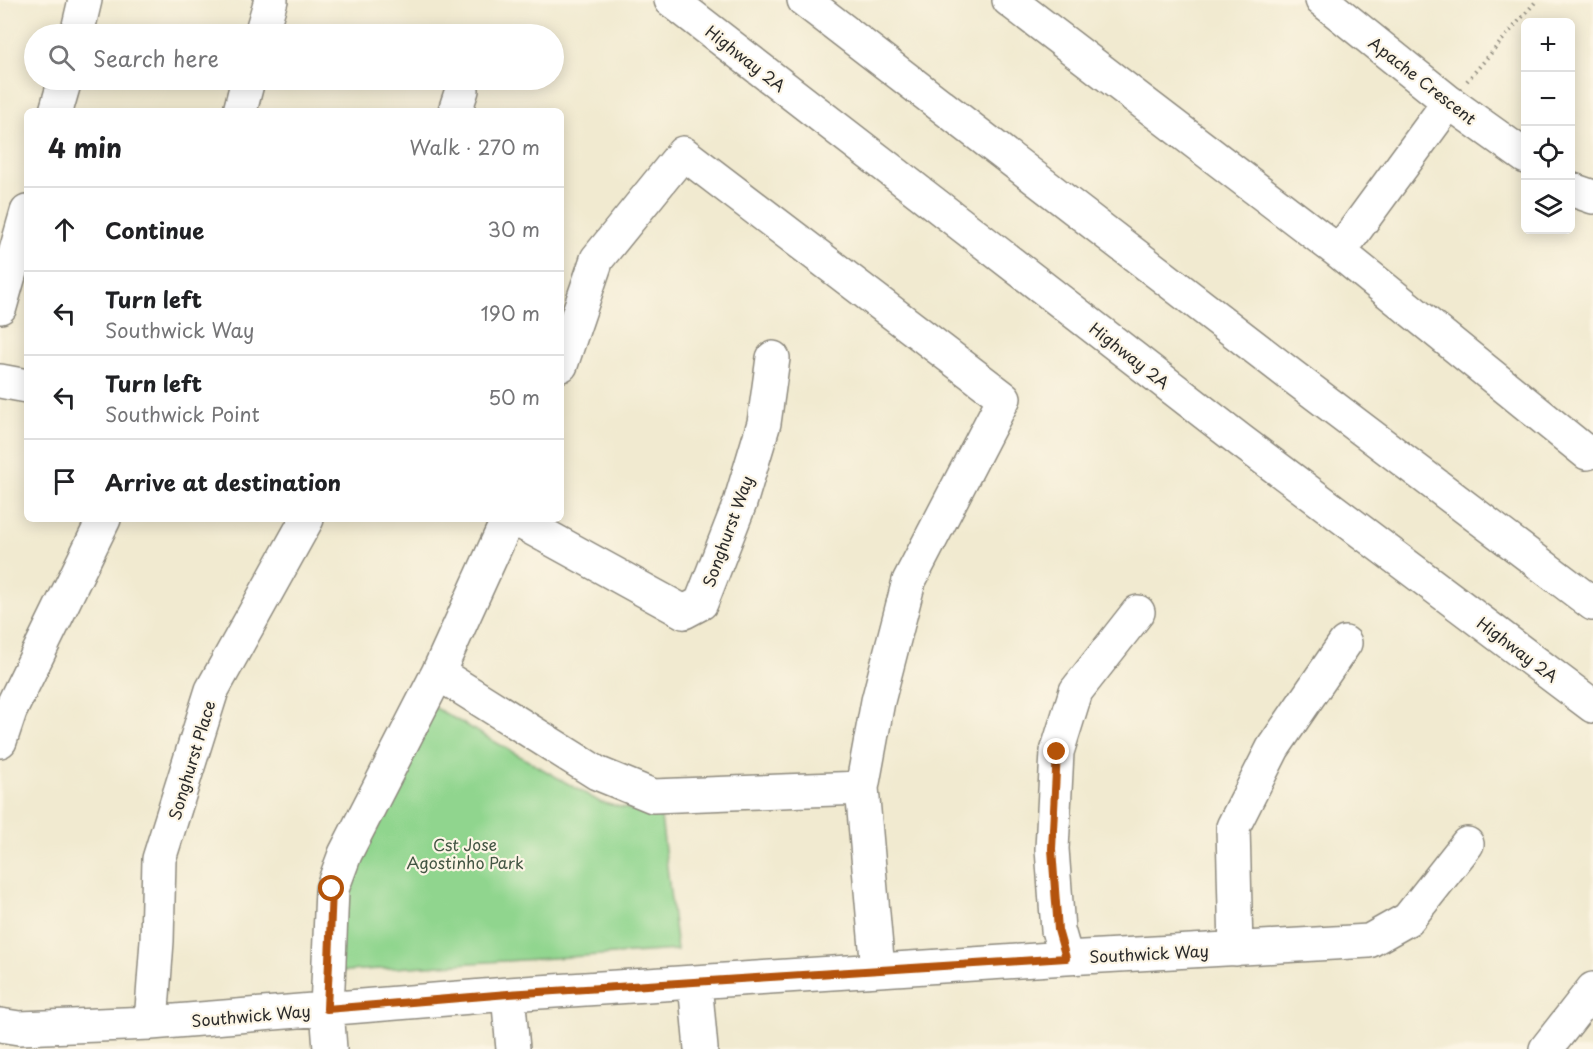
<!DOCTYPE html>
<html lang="en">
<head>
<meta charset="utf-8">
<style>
  :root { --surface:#fff; --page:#f6f6f6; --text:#202124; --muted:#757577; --line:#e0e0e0 }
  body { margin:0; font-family:"Playpen Sans",sans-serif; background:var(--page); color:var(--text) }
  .controls { position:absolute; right:18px; top:18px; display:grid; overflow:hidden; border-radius:9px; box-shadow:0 3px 15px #0003 }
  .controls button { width:54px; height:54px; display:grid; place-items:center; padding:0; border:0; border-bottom:2px solid var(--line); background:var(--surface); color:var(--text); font:30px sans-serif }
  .stop { position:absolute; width:18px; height:18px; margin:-14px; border:4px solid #b45309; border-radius:50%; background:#fff }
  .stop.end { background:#b45309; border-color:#fff; box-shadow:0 2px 6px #0008 }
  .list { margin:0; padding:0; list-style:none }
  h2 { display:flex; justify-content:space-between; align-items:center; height:78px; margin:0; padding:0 24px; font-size:26px }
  h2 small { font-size:20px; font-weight:400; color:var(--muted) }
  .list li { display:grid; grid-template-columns:39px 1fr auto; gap:18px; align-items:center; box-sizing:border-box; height:84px; padding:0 24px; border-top:2px solid var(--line) }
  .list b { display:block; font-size:22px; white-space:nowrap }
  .list p { margin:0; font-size:20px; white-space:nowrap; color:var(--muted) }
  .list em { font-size:20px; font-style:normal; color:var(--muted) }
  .icon { flex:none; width:33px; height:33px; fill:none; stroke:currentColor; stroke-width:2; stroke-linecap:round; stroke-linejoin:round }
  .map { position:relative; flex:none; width:1593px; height:1049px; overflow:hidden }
  .search { position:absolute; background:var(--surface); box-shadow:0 3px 15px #0003; left:24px; top:24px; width:540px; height:66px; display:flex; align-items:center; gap:15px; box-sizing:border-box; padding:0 21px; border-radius:33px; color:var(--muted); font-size:22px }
  .panel { position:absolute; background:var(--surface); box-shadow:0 3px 15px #0003; left:24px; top:108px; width:540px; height:414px; border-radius:9px }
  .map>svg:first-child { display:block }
  .park { fill:#90d58e; stroke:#5e805c; stroke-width:1.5 }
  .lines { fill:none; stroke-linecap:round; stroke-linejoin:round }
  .minor-casing { stroke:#8e8a7e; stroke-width:36 }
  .major-casing { stroke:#8e8a7e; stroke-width:36 }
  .path { stroke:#8e8a7e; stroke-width:4; stroke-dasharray:1.5 4.5; stroke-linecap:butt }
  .minor { stroke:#fff; stroke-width:33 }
  .major { stroke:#fff; stroke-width:33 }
  .route { stroke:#b45309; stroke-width:8 }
  .labels { text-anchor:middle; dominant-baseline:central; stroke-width:4.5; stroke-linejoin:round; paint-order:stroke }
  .street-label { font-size:16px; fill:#2b2b2b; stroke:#fcf5e5 }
  .park-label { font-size:16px; fill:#445644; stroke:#fcf5e5 }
</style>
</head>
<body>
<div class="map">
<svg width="1593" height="1049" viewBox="0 0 1593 1049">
  <rect width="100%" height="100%" fill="#fcf5e5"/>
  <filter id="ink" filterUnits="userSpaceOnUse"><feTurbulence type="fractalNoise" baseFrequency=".0167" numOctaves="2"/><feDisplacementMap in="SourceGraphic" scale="12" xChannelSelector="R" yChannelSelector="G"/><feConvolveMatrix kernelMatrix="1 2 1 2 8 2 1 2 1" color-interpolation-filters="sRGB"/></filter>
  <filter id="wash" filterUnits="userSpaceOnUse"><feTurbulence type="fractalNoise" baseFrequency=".008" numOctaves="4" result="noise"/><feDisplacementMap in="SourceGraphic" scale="24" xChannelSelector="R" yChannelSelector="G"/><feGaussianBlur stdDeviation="1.35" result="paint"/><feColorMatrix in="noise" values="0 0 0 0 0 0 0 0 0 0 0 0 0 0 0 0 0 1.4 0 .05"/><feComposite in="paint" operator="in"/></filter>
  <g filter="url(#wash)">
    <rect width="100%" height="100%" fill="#f1ead0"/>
    <!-- park -->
    <path class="park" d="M427 703 600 802 661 817 677 950 333 972 360 812Z"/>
  </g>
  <g filter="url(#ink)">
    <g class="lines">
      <!-- minor casing -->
      <g class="minor-casing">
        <path id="minor" d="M1009 0 1339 252 1449 102
          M1322 0 1449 102 1526 157
          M77 34 85 0
          M261 34 271 0
          M56 111 65 80
          M240 111 248 80
          M455 111 462 90
          M1570 189 1593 197
          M1339 252 1587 453 1593 451
          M0 307 27 212
          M561 365 597 259 683 153 1004 398 909 581 878 701 862 788 878 970
          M0 381 27 386
          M508 519 438 673 597 773 653 796 862 788
          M515 519 684 612 701 603 740 503 764 423 773 358
          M0 741 10 711 104 519
          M1236 949 1233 827 1273 748 1345 643
          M1066 958 1058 930 1052 849 1057 752 1076 691 1138 612
          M695 982 701 1049
          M508 994 513 1049
          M151 1023 157 941 159 859 212 690 307 519
          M0 1025 19 1028 151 1023 508 994 1066 958 1369 941 1408 919 1467 844
          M330 1049 327 1009 332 889 345 854 438 673
          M1546 1049 1593 989"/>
      </g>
      <!-- major casing -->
      <g class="major-casing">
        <path id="major" d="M671 0 1241 441 1593 706
          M804 0 1292 376 1593 604"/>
      </g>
      <!-- path -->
      <path class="path" d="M1467 81 1537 0"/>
      <!-- minor -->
      <use href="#minor" class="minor"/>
      <!-- major -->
      <use href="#major" class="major"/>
    </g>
  </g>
  <g class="lines" filter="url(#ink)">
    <!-- route -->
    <path class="route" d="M332 889 327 1009 508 994 1066 958 1058 930 1052 849 1057 752"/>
  </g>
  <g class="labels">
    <!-- street labels -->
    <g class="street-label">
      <text transform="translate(746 58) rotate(38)">Highway 2A</text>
      <text transform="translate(1423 80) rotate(38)">Apache Crescent</text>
      <text transform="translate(1130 355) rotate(38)">Highway 2A</text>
      <text transform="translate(727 531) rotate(-70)">Songhurst Way</text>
      <text transform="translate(1518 649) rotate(37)">Highway 2A</text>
      <text transform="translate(191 760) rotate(-73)">Songhurst Place</text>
      <text transform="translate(1149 953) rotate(-3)">Southwick Way</text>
      <text transform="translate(251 1015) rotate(-5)">Southwick Way</text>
    </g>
    <!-- park labels -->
    <g class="park-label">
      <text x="465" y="844">Cst Jose<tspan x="465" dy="18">Agostinho Park</tspan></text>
    </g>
  </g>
</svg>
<div class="controls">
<button>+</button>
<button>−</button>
<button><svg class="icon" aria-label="locate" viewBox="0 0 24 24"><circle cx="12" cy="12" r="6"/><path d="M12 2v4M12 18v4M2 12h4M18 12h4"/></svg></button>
<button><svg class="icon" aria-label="layers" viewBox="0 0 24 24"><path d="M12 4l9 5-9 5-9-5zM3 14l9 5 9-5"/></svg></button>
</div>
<div class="stop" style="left:332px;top:889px"></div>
<div class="stop end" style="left:1057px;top:752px"></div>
<div class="search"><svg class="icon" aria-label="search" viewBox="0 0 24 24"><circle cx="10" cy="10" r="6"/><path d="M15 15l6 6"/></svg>Search here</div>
<section class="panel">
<h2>4 min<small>Walk · 270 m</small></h2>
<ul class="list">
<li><svg class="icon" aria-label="ahead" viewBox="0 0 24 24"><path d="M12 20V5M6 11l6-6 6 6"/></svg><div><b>Continue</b></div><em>30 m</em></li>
<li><svg class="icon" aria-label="left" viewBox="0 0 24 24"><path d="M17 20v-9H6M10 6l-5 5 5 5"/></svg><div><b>Turn left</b><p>Southwick Way</p></div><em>190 m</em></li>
<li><svg class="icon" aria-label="left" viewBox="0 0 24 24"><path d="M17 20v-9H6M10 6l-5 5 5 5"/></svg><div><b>Turn left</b><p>Southwick Point</p></div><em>50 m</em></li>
<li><svg class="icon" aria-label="arrive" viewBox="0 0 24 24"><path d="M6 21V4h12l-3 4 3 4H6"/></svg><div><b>Arrive at destination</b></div></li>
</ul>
</section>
</div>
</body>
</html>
